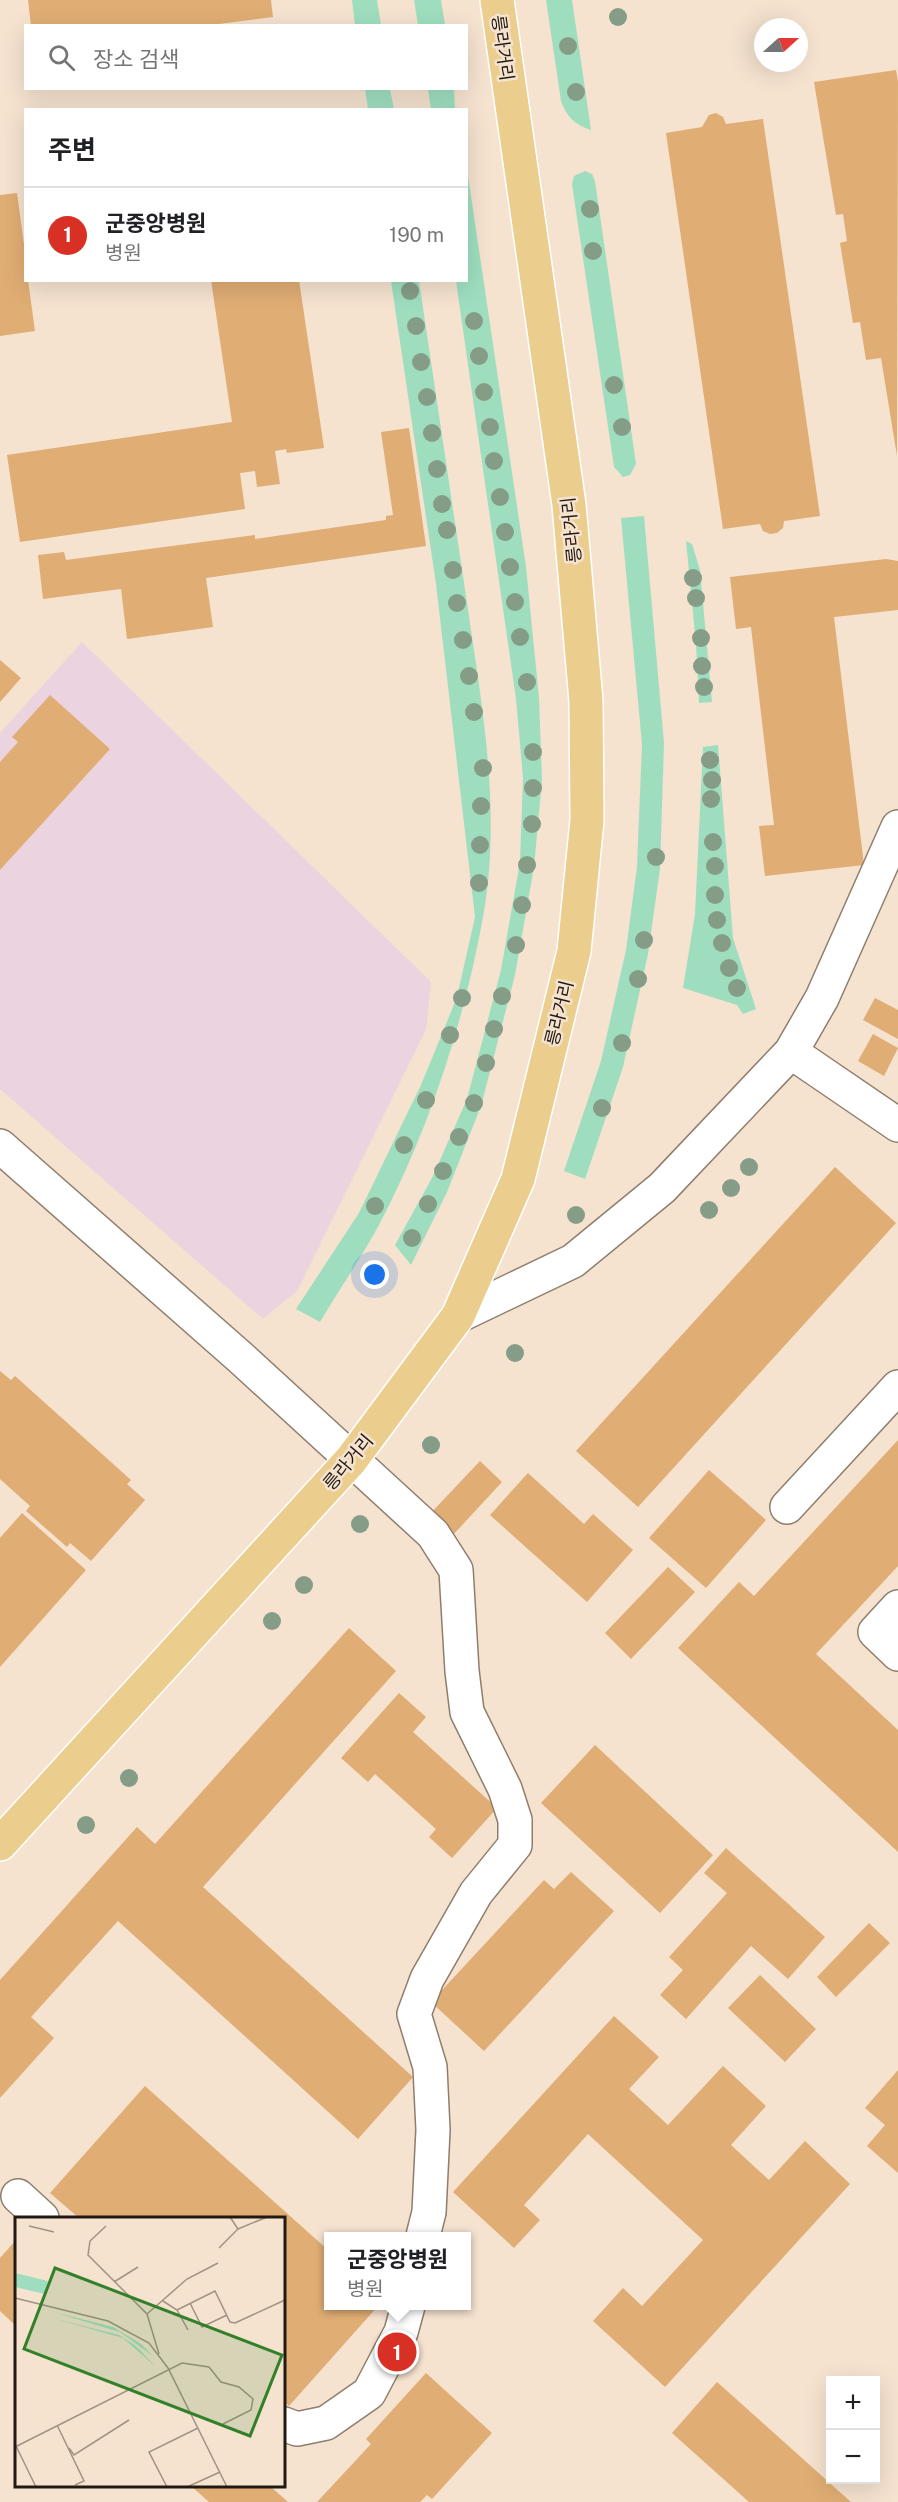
<!DOCTYPE html>
<html lang="ko">
<head>
<meta charset="utf-8">
<style>
  :root { --surface:#fff; --page:#f2f2f2; --text:#202124; --muted:#757577; --line:#e0e0e0; --accent:#d93025 }
  body { margin:0; font-family:"Public Sans","Noto Sans KR",sans-serif; background:var(--page); color:var(--text) }
  .controls { position:absolute; right:18px; bottom:18px; display:grid; overflow:hidden; border-radius:0px; box-shadow:0 6px 24px #0002 }
  .controls button { width:54px; height:54px; display:grid; place-items:center; padding:0; border:0; border-bottom:2px solid var(--line); background:var(--surface); color:var(--text); font:30px sans-serif }
  .compass { position:absolute; left:754px; top:18px; width:54px; height:54px; border-radius:50%; background:var(--surface); box-shadow:0 6px 24px #0002; rotate:69deg }
  .you { position:absolute; left:375px; top:1275px; width:21px; height:21px; margin:-15px; border:4px solid #fff; border-radius:50%; background:#1a73e8; box-shadow:0 0 0 9px #1a73e833 }
  .badge { display:grid; place-items:center; width:39px; height:39px; border-radius:50%; background:var(--accent); color:#fff; font-size:20px; font-weight:700 }
  .pin { position:absolute; translate:-50% -50%; border:3px solid #fff; box-shadow:0 2px 6px #0006 }
  .popup { position:absolute; left:324px; top:2232px; width:147px; height:78px; box-sizing:border-box; display:grid; place-content:center; border-radius:0px; background:var(--surface); filter:drop-shadow(0 2px 4px #0005); font-size:20px; white-space:nowrap; color:var(--muted) }
  .popup b { font-size:22px; color:var(--text) }
  .popup::after { content:''; position:absolute; left:50%; top:100%; margin-left:-12px; border:12px solid transparent; border-top-color:var(--surface) }
  .list { margin:0; padding:0; list-style:none }
  h2 { display:flex; justify-content:space-between; align-items:center; height:78px; margin:0; padding:0 24px; font-size:26px }
  h2 small { font-size:20px; font-weight:400; color:var(--muted) }
  .list li { display:grid; grid-template-columns:39px 1fr auto; gap:18px; align-items:center; box-sizing:border-box; height:96px; padding:0 24px; border-top:2px solid var(--line) }
  .list b { display:block; font-size:22px; white-space:nowrap }
  .list p { margin:0; font-size:20px; white-space:nowrap; color:var(--muted) }
  .list em { font-size:20px; font-style:normal; color:var(--muted) }
  .icon { flex:none; width:33px; height:33px; fill:none; stroke:currentColor; stroke-width:2; stroke-linecap:round; stroke-linejoin:round }
  .map { position:relative; flex:none; width:898px; height:2502px; overflow:hidden }
  .search { position:absolute; background:var(--surface); box-shadow:0 6px 24px #0002; left:24px; top:24px; width:444px; height:66px; display:flex; align-items:center; gap:15px; box-sizing:border-box; padding:0 21px; border-radius:0px; color:var(--muted); font-size:22px }
  .panel { position:absolute; background:var(--surface); box-shadow:0 6px 24px #0002; left:24px; top:108px; width:444px; height:174px; border-radius:0px }
  .map>svg:first-child { display:block }
  .education { fill:#ebd4e0 }
  .green { fill:#9edebf }
  .building { fill:#e0ad74 }
  .lines { fill:none; stroke-linecap:round; stroke-linejoin:round }
  .minor-casing { stroke:#8f7e6d; stroke-width:36 }
  .major-casing { stroke:#fff; stroke-width:36 }
  .minor { stroke:#fff; stroke-width:33 }
  .major { stroke:#ebce8e; stroke-width:33 }
  .tree { fill:#859d87 }
  .labels { text-anchor:middle; dominant-baseline:central; stroke-width:5; stroke-linejoin:round; paint-order:stroke }
  .street-label { font-size:18px; fill:#201a13; stroke:#f5e2cf }
  .inset-road { fill:none; stroke:#a09284; stroke-width:1.5 }
  .view { fill:#328029; fill-opacity:0.15; stroke:#328029; stroke-width:3 }
  .inset-edge { fill:none; stroke:#201a13; stroke-width:3 }
</style>
</head>
<body>
<div class="map">
<svg width="898" height="2502" viewBox="0 0 898 2502">
  <rect width="100%" height="100%" fill="#f5e2cf"/>
  <!-- education -->
  <path class="education" d="M82 642 431 982 426 1030 297 1291 263 1319 0 1089V733Z"/>
  <!-- green -->
  <path class="green" d="M352 0H377L381 25H355Z
    M414 0H441L445 25H418Z
    M546 0H572L591 130C575 125 567 117 561 101Z
    M365 89H390L394 109H368Z
    M428 89H454L455 109H431Z
    M467 169 526 567 539 698 542 780 534 867 515 975 481 1106 447 1192 411 1265 395 1245 432 1178 467 1099 501 970 520 862 523 777 516 699 456 281 466 280Z
    M585 171 592 174 595 181 636 464 630 475 623 477 614 467 572 184 574 176Z
    M391 281H419C435 388 451 496 467 603 482 707 502 812 483 917 464 1022 429 1130 379 1225 361 1258 339 1290 320 1322L296 1309 359 1213 421 1085 457 997 475 917 436 584Z
    M644 516 664 743 660 869 648 954 623 1067 585 1179 564 1171 601 1061 626 950 637 867 642 744 621 518Z
    M686 541 692 544 700 570 712 702 699 703 696 644Z
    M718 745 733 938 756 1009 743 1014 737 1005 683 988 695 914 703 747Z"/>
  <!-- building -->
  <path class="building" d="M28 0H271L273 17 203 26H31Z
    M896 70 898 81 897 456 881 358 866 360 860 322 853 323 840 243 847 241 843 214 836 215 814 82Z
    M716 113 723 117 726 124 763 119 820 516 784 521 783 528 777 533 770 534 763 531 760 524 723 529 666 133 702 127 709 115Z
    M17 193 26 259V280H28L35 331 0 336V195Z
    M211 280H299L324 448 287 453 286 449 275 451 280 484 257 487 255 471 240 473 245 509 20 542 7 455 232 422Z
    M409 428 426 546 206 578 213 627 127 639 121 589 43 599 38 555 64 552 66 560 255 535V539L386 520V516L393 515 381 432Z
    M886 559 898 561V610L834 617 864 865 765 876 759 826 774 825 751 627 736 629 730 577Z
    M0 660 21 678 0 702Z
    M50 695 110 749 0 870V762L18 742 12 737Z
    M875 998 898 1010V1039L863 1020Z
    M873 1034 898 1048 884 1076 858 1061Z
    M835 1167 896 1223 638 1507 576 1451Z
    M0 1371 11 1380 15 1376 131 1480 127 1484 145 1500 91 1561 70 1543 67 1547 26 1511 30 1506 0 1479Z
    M898 1440V1566L816 1654 898 1730V1852L678 1648 739 1582 754 1596Z
    M480 1461 502 1482 452 1536 429 1515Z
    M709 1470 766 1520 706 1588 649 1538Z
    M528 1473 584 1524 593 1514 633 1550 587 1602 490 1515Z
    M22 1513 86 1570 0 1667V1538Z
    M668 1567 695 1592 631 1659 605 1633Z
    M349 1628 396 1671 203 1887 413 2077 358 2139 118 1921 31 2017 54 2038 0 2098V1980L137 1827 155 1844Z
    M399 1693 426 1717 413 1732 497 1808 452 1858 429 1837 436 1829 375 1774 368 1782 341 1758Z
    M595 1745 713 1855 660 1913 541 1803Z
    M726 1848 825 1937 788 1979 751 1946 686 2019 660 1995 683 1970 669 1957 727 1893 704 1873Z
    M571 1872 614 1911 484 2051 431 2002 544 1880 554 1889Z
    M869 1923 890 1943 836 1997 817 1977Z
    M760 1975 816 2029 785 2062 728 2008Z
    M614 2016 659 2057 629 2089 668 2125 723 2066 766 2106 731 2145 769 2180 805 2141 850 2184 665 2387 593 2321 623 2288 642 2306 703 2240 588 2134 524 2205 540 2220 514 2248 453 2192Z
    M898 2070V2173L867 2146 885 2125 865 2108Z
    M145 2086 328 2250V2306H378L289 2406 284 2401V2218H79L50 2193Z
    M16 2240V2326L0 2311V2258Z
    M426 2373 492 2433 432 2499 427 2495 420 2502H317L371 2444 366 2439Z
    M717 2382 851 2502H749L672 2433Z
    M191 2486H270L288 2502H209Z"/>
  <g class="lines">
    <!-- minor casing -->
    <g class="minor-casing">
      <path id="minor" d="M791 1052 898 1125
        M0 1146 241 1358 433 1534 456 1570 462 1671 467 1712 505 1789 515 1820V1845L476 1893 427 1979 414 2014 430 2067 433 2130 429 2212 423 2236
        M458 1316 573 1261 662 1188 791 1052 822 998 898 827
        M787 1507 898 1387
        M898 1607 875 1632 898 1654
        M18 2196 42 2218
        M284 2424 297 2429 326 2423 369 2393 401 2332 408 2306"/>
    </g>
    <!-- major casing -->
    <g class="major-casing">
      <path id="major" d="M0 1844 351 1460 458 1316 518 1179 574 951 587 820 586 701 569 505 497 0"/>
    </g>
    <!-- minor -->
    <use href="#minor" class="minor"/>
    <!-- major -->
    <use href="#major" class="major"/>
  </g>
  <!-- trees -->
  <g class="tree">
    <circle cx="618" cy="17" r="9"/>
    <circle cx="568" cy="46" r="9"/>
    <circle cx="576" cy="92" r="9"/>
    <circle cx="590" cy="209" r="9"/>
    <circle cx="593" cy="251" r="9"/>
    <circle cx="410" cy="291" r="9"/>
    <circle cx="474" cy="321" r="9"/>
    <circle cx="416" cy="326" r="9"/>
    <circle cx="479" cy="356" r="9"/>
    <circle cx="421" cy="362" r="9"/>
    <circle cx="614" cy="385" r="9"/>
    <circle cx="484" cy="392" r="9"/>
    <circle cx="427" cy="397" r="9"/>
    <circle cx="490" cy="427" r="9"/>
    <circle cx="622" cy="427" r="9"/>
    <circle cx="432" cy="433" r="9"/>
    <circle cx="494" cy="461" r="9"/>
    <circle cx="437" cy="469" r="9"/>
    <circle cx="500" cy="497" r="9"/>
    <circle cx="442" cy="504" r="9"/>
    <circle cx="447" cy="530" r="9"/>
    <circle cx="505" cy="532" r="9"/>
    <circle cx="510" cy="567" r="9"/>
    <circle cx="453" cy="570" r="9"/>
    <circle cx="693" cy="578" r="9"/>
    <circle cx="696" cy="598" r="9"/>
    <circle cx="515" cy="602" r="9"/>
    <circle cx="457" cy="603" r="9"/>
    <circle cx="520" cy="637" r="9"/>
    <circle cx="701" cy="638" r="9"/>
    <circle cx="463" cy="640" r="9"/>
    <circle cx="702" cy="666" r="9"/>
    <circle cx="469" cy="676" r="9"/>
    <circle cx="527" cy="682" r="9"/>
    <circle cx="704" cy="687" r="9"/>
    <circle cx="474" cy="712" r="9"/>
    <circle cx="533" cy="752" r="9"/>
    <circle cx="710" cy="760" r="9"/>
    <circle cx="483" cy="768" r="9"/>
    <circle cx="712" cy="780" r="9"/>
    <circle cx="533" cy="788" r="9"/>
    <circle cx="711" cy="799" r="9"/>
    <circle cx="481" cy="806" r="9"/>
    <circle cx="532" cy="824" r="9"/>
    <circle cx="713" cy="842" r="9"/>
    <circle cx="480" cy="845" r="9"/>
    <circle cx="656" cy="857" r="9"/>
    <circle cx="527" cy="865" r="9"/>
    <circle cx="715" cy="866" r="9"/>
    <circle cx="479" cy="883" r="9"/>
    <circle cx="715" cy="895" r="9"/>
    <circle cx="522" cy="905" r="9"/>
    <circle cx="717" cy="920" r="9"/>
    <circle cx="644" cy="940" r="9"/>
    <circle cx="722" cy="943" r="9"/>
    <circle cx="516" cy="945" r="9"/>
    <circle cx="729" cy="968" r="9"/>
    <circle cx="638" cy="979" r="9"/>
    <circle cx="737" cy="988" r="9"/>
    <circle cx="502" cy="996" r="9"/>
    <circle cx="462" cy="998" r="9"/>
    <circle cx="494" cy="1029" r="9"/>
    <circle cx="450" cy="1035" r="9"/>
    <circle cx="622" cy="1043" r="9"/>
    <circle cx="486" cy="1063" r="9"/>
    <circle cx="426" cy="1100" r="9"/>
    <circle cx="474" cy="1103" r="9"/>
    <circle cx="602" cy="1108" r="9"/>
    <circle cx="459" cy="1137" r="9"/>
    <circle cx="404" cy="1145" r="9"/>
    <circle cx="749" cy="1167" r="9"/>
    <circle cx="443" cy="1171" r="9"/>
    <circle cx="731" cy="1188" r="9"/>
    <circle cx="428" cy="1204" r="9"/>
    <circle cx="375" cy="1206" r="9"/>
    <circle cx="709" cy="1210" r="9"/>
    <circle cx="576" cy="1215" r="9"/>
    <circle cx="412" cy="1238" r="9"/>
    <circle cx="515" cy="1353" r="9"/>
    <circle cx="431" cy="1445" r="9"/>
    <circle cx="360" cy="1524" r="9"/>
    <circle cx="304" cy="1585" r="9"/>
    <circle cx="272" cy="1621" r="9"/>
    <circle cx="129" cy="1778" r="9"/>
    <circle cx="86" cy="1825" r="9"/>
  </g>
  <g class="labels">
    <!-- street labels -->
    <g class="street-label">
      <text transform="translate(503 48) rotate(82)">릉라거리</text>
      <text transform="translate(571 530) rotate(-96)">릉라거리</text>
      <text transform="translate(559 1013) rotate(-76)">릉라거리</text>
      <text transform="translate(348 1462) rotate(-50)">릉라거리</text>
    </g>
  </g>
  <!-- overview -->
  <g transform="translate(15 2217)">
    <rect width="270" height="270" fill="#f5e2cf"/>
    <path d="M0 56 33 64 30 77 0 70ZM38 95 98 110 126 127 138 139 105 115ZM37 101 104 118 118 127 125 133 140 149 108 121Z" fill="#9edebf"/>
    <path class="inset-road" d="M14 9 39 15M91 9 75 24 73 38 132 97 144 137M223 12 252 0M204 31 223 12 215 0M99 65 123 50M0 81 93 104 134 126 153 151 212 270M148 84 162 93 173 113M175 86 187 110 212 98M162 93 200 74 215 105 220 106 270 83M132 97 172 62 203 46M42 208 69 264 60 268M1 229 21 270M0 230 167 146 194 150 206 165 224 170 238 182 236 193 208 207M54 231 59 238 114 203M152 270 134 235 183 211M172 270 205 255"/>
    <path class="view" d="M40 51 267 138 235 219 9 132Z"/>
    <rect width="270" height="270" class="inset-edge"/>
  </g>
</svg>
<div class="controls">
<button>+</button>
<button>−</button>
</div>
<svg class="compass" viewBox="-18 -18 36 36"><path d="M0-13l5 13h-10z" fill="#e53935"/><path d="M0 13l5-13h-10z" fill="#757577"/></svg>
<div class="you"></div>
<div class="pin badge" style="left:397px;top:2352px">1</div>
<div class="popup"><b>군중앙병원</b>병원</div>
<div class="search"><svg class="icon" aria-label="search" viewBox="0 0 24 24"><circle cx="10" cy="10" r="6"/><path d="M15 15l6 6"/></svg>장소 검색</div>
<section class="panel">
<h2>주변<small></small></h2>
<ul class="list">
<li><span class="badge">1</span><div><b>군중앙병원</b><p>병원</p></div><em>190 m</em></li>
</ul>
</section>
</div>
</body>
</html>
